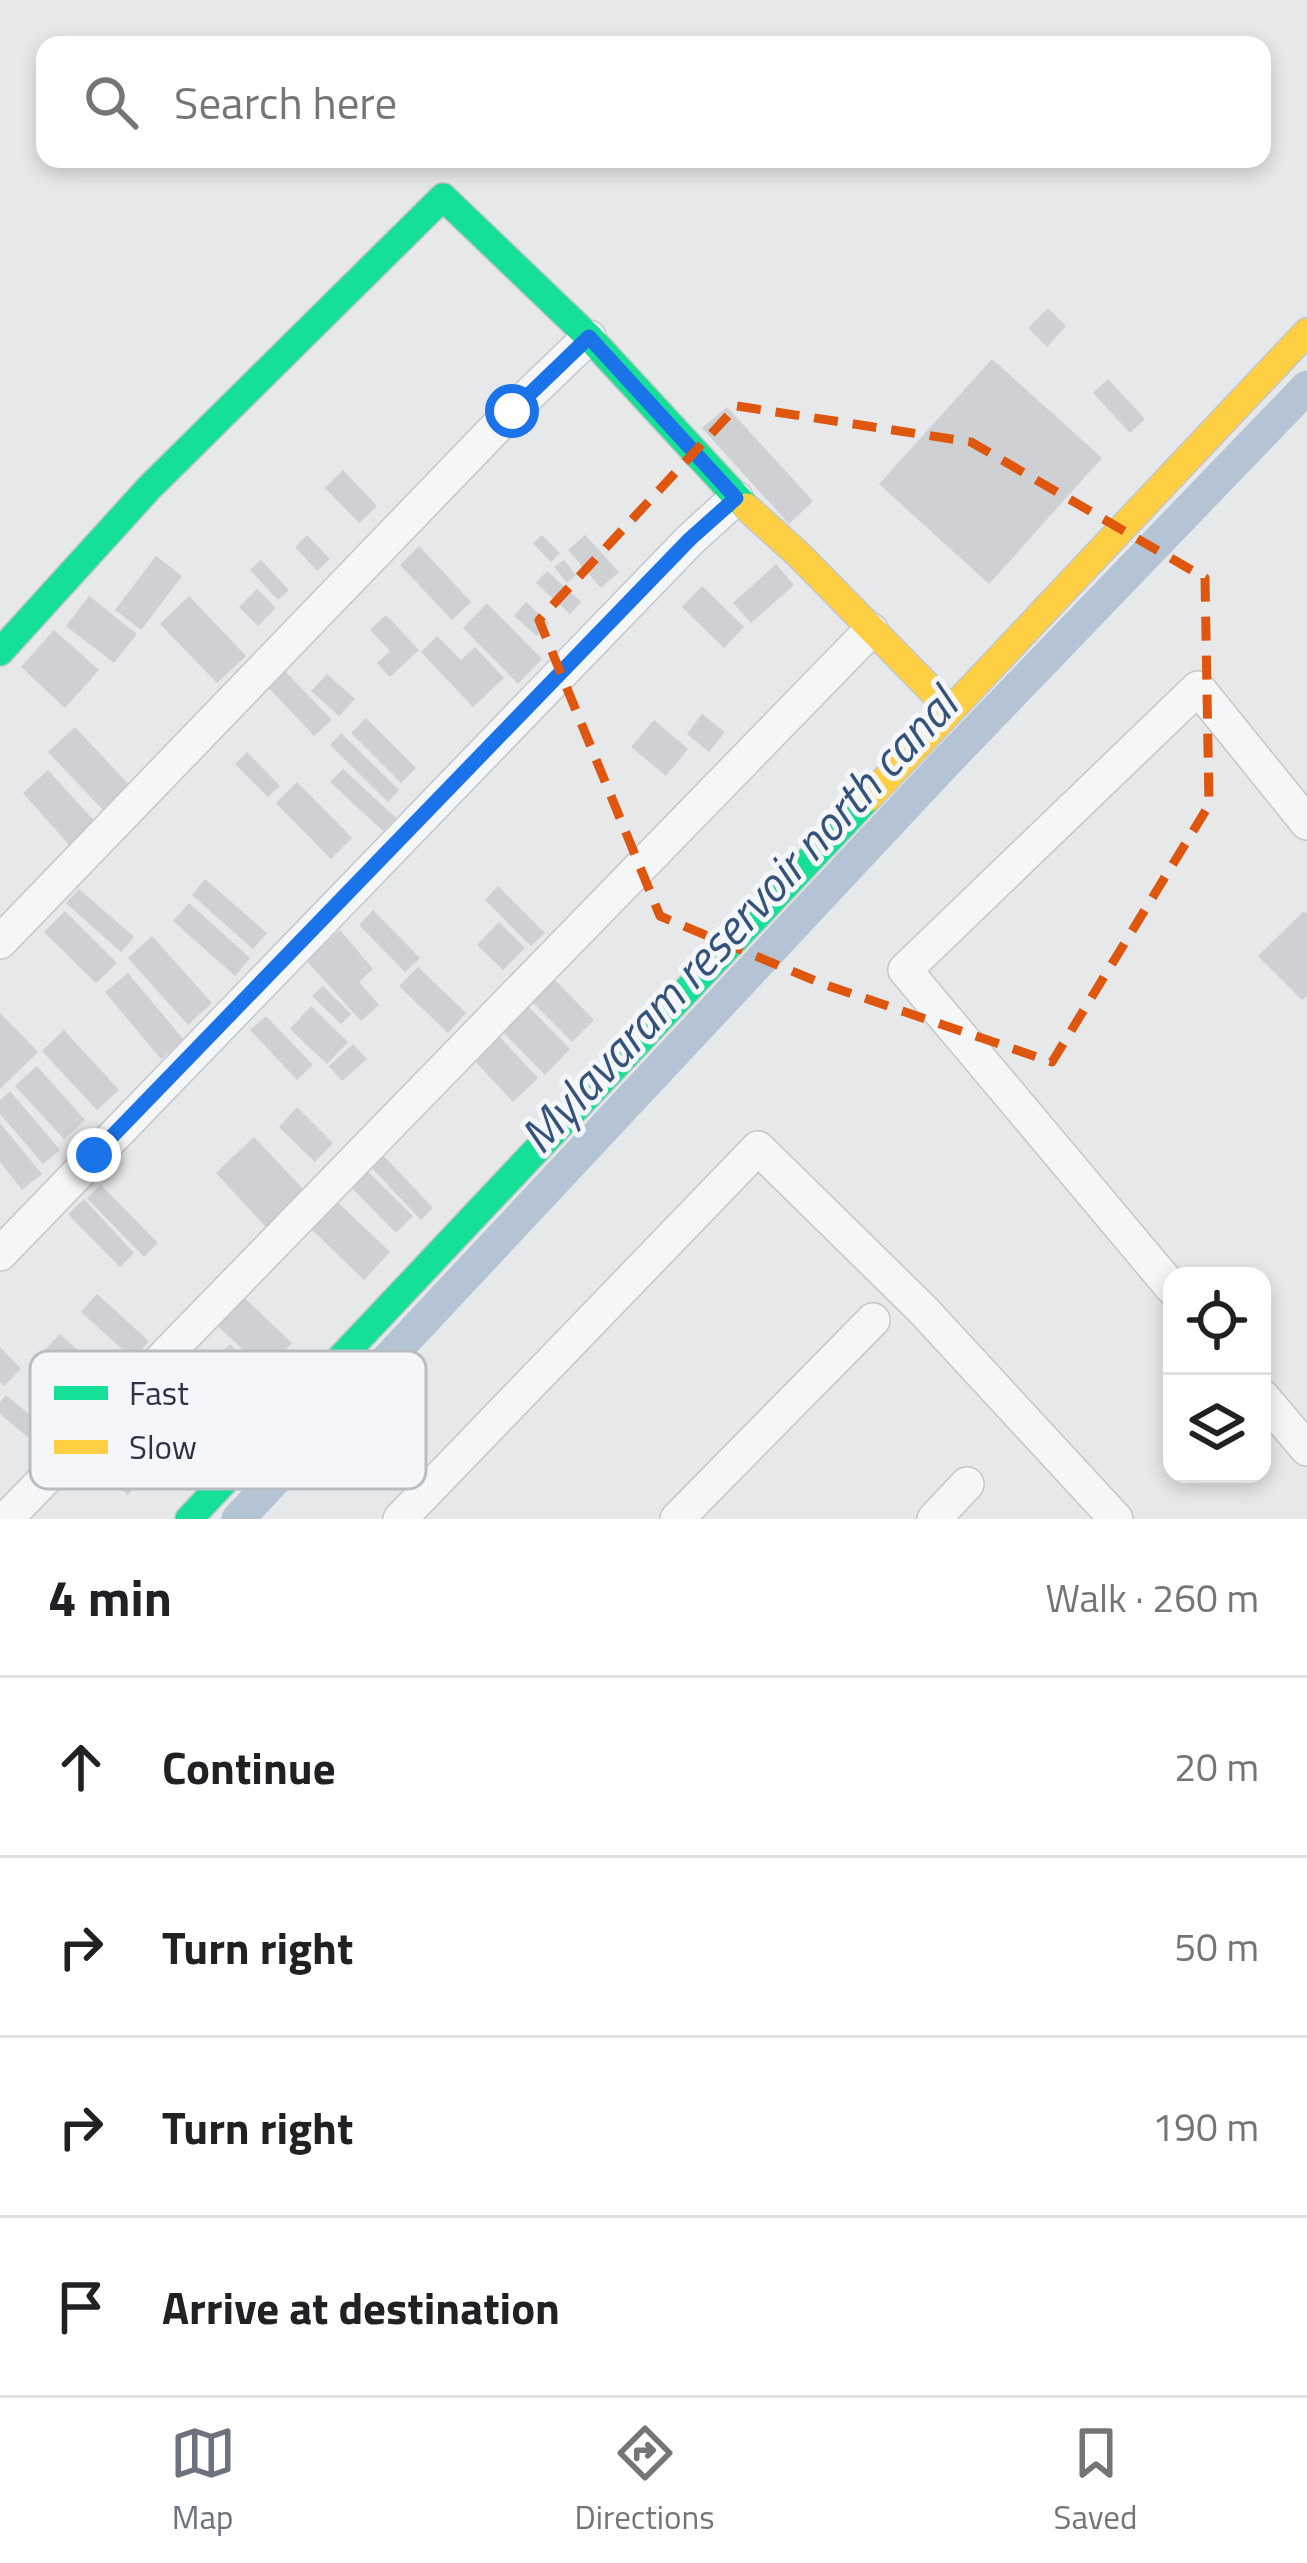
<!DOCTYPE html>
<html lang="en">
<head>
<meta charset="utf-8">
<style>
  :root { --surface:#fff; --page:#f6f6f6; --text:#202124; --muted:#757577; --line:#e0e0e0; --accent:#6c737f }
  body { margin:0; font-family:"Titillium Web",sans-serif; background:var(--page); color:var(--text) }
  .controls { position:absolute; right:36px; bottom:36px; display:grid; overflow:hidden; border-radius:24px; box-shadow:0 6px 18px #0003 }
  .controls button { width:108px; height:108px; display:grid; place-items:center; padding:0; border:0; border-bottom:3px solid var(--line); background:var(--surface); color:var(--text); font:60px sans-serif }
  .stop { position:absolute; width:36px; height:36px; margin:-27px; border:9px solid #1a73e8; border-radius:50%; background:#fff }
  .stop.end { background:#1a73e8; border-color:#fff; box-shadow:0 3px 12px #0008 }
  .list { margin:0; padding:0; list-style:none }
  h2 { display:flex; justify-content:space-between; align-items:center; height:156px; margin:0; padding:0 48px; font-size:51px }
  h2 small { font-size:39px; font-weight:400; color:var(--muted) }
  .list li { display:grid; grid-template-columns:78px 1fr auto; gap:36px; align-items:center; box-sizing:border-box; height:180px; padding:0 48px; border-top:3px solid var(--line) }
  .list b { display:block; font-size:45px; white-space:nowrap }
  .list em { font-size:39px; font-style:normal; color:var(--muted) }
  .icon { flex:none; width:66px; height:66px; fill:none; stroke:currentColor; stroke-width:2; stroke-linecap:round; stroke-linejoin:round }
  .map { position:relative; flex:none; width:1307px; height:1519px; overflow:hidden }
  .search { position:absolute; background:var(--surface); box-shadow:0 6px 18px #0003; left:36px; right:36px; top:36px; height:132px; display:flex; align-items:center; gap:30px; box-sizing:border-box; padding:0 42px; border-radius:24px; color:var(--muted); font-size:45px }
  .sheet { height:876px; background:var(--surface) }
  nav { display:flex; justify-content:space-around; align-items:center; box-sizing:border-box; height:168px; border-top:3px solid var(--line); background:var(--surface); font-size:33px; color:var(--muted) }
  nav a { display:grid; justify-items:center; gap:6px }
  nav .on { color:var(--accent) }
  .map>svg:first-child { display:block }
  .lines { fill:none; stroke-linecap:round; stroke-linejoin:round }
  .canal { stroke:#b4c4d5; stroke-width:33 }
  .building { fill:#ced0d3 }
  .street-casing { stroke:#c4c6c8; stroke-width:36 }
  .fast-casing { stroke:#c4c6c8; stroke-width:30 }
  .slow-casing { stroke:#c4c6c8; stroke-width:30 }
  .street { stroke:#f5f6f7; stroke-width:33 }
  .fast { stroke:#16e098; stroke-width:27 }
  .slow { stroke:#ffcf43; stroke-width:27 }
  .route { stroke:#1a73e8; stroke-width:15 }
  .marked { fill:none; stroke:#df570f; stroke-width:9; stroke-dasharray:24 15; stroke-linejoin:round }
  .labels { text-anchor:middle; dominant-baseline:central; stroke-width:10; stroke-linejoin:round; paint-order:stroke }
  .water-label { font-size:48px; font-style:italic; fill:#34527a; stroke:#f4f6f9 }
  .key { fill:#f4f6f9; stroke:#b8bcc3; stroke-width:3 }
  .key-label { font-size:33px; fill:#2b3445 }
</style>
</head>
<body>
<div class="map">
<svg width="1307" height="1519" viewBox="0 0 1307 1519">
  <rect width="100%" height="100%" fill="#e6e8ea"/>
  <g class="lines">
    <!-- canal -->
    <path class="canal" d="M238 1519 950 758 1307 387"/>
  </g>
  <!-- building -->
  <path class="building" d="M1048 308 1066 326 1047 347 1028 328Z
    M992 359 1102 458 989 584 879 484Z
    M1108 379 1145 419 1130 433 1093 393Z
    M727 407 813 501 789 524 702 428Z
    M343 470 377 506 359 523 325 488Z
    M307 535 330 559 317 571 295 547Z
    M542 535 560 553 551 562 533 543Z
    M585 535 619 572 601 588 568 550Z
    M419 546 471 602 452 620 400 565Z
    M156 556 182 576 141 630 115 610Z
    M261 560 289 590 278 600 250 570Z
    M564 560 576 575 567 583 554 567Z
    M776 564 794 585 751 623 733 603Z
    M547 571 581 602 570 614 536 583Z
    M702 586 744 627 724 648 682 607Z
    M257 589 276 608 258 626 239 607Z
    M89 596 137 634 114 663 66 626Z
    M189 596 246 656 217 683 160 624Z
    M526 602 549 623 537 636 514 616Z
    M487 603 542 659 518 684 463 628Z
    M386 615 419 650 390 677 377 663 390 651 370 630Z
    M54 630 99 670 65 708 21 667Z
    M437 636 461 660 475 647 504 678 473 707 421 652Z
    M285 671 332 720 314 736 268 687Z
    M327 674 355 699 339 716 311 691Z
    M702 714 725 732 709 752 687 734Z
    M366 718 416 768 401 783 351 733Z
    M654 720 688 749 666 776 631 747Z
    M75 727 131 787 105 812 48 752Z
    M341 733 399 790 388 802 330 745Z
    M247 752 280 786 268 797 235 764Z
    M343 769 396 818 383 831 330 782Z
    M48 770 96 823 70 846 23 793Z
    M297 782 352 838 331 859 276 803Z
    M205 879 267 933 253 949 192 895Z
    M498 886 545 933 531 946 485 900Z
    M79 889 134 937 121 952 66 903Z
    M189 903 250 958 235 976 173 921Z
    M373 910 420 958 405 972 359 925Z
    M65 911 117 963 96 983 44 932Z
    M1304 911 1307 914V996L1302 1000 1258 956Z
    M499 922 525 948 503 970 477 945Z
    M340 930 373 969 359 982 379 1005 361 1021 306 960Z
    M152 936 212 1003 188 1025 128 958Z
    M418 967 466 1013 448 1033 399 986Z
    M128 973 184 1040 161 1059 105 992Z
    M551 976 594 1020 572 1042 528 998Z
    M323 986 351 1014 341 1024 312 996Z
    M526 1004 570 1049 545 1075 500 1029Z
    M311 1006 348 1042 327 1064 290 1029Z
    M0 1013 38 1052 0 1089Z
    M266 1016 313 1065 297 1080 250 1030Z
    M64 1030 119 1090 97 1110 42 1051Z
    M500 1037 538 1078 513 1102 475 1061Z
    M353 1044 367 1059 342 1081 329 1066Z
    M37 1066 85 1120 64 1139 15 1086Z
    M10 1091 60 1150 43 1164 0 1114V1100Z
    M297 1107 333 1143 315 1162 279 1127Z
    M0 1123 42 1174 22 1190 0 1162Z
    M254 1137 305 1191 266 1227 216 1173Z
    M382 1154 433 1208 421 1220 370 1166Z
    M360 1164 413 1216 396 1233 344 1180Z
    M101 1185 158 1243 144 1257 87 1198Z
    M328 1193 390 1252 364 1280 302 1220Z
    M84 1199 134 1253 120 1267 68 1214Z
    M235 1289 292 1343 266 1371 208 1317Z
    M97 1294 149 1341 133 1359 81 1312Z
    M60 1334 110 1380 85 1407 35 1360Z
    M230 1344 267 1384 247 1402 210 1363Z
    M0 1347 21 1369 4 1386 0 1382Z
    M6 1395 52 1433 40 1447 0 1414V1402Z
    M117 1425 158 1461 128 1495 87 1460Z"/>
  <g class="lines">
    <!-- street casing -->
    <g class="street-casing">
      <path id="street" d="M0 942 512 411 589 337
        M0 1254 690 540 736 498
        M1172 1288 905 970 1198 688 1307 823
        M1262 1396 1307 1449
        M6 1519 871 630
        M400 1519 758 1148 923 1310 1116 1519
        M677 1519 873 1320
        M934 1519 967 1484"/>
    </g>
    <!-- fast casing -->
    <g class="fast-casing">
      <path id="fast" d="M0 652 149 488 443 197 589 337 746 507
        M189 1519 868 798"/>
    </g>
    <!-- slow casing -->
    <g class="slow-casing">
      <path id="slow" d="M746 507 799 555 951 710
        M868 798 1307 332"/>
    </g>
    <!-- street -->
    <use href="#street" class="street"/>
    <!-- fast -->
    <use href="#fast" class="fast"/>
    <!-- slow -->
    <use href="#slow" class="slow"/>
  </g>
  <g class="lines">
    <!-- route -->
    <path class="route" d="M94 1155 690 539 736 498 589 337 512 411"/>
  </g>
  <!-- marked area -->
  <path class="marked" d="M737 406 971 442 1205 578 1209 805 1052 1062 823 984 660 916 539 620Z"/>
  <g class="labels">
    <!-- water labels -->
    <g class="water-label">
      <text transform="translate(738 920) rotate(-47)">Mylavaram reservoir north canal</text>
    </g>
  </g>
  <!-- legend -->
  <rect x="30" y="1351" width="396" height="138" rx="18" class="key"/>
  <rect x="54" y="1386" width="54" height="14" fill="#16e098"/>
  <rect x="54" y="1440" width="54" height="14" fill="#ffcf43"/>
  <g class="key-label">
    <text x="129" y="1405">Fast</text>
    <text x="129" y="1459">Slow</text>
  </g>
</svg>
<div class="controls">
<button><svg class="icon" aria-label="locate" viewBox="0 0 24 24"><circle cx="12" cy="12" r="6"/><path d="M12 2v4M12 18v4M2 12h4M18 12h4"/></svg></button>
<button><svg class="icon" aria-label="layers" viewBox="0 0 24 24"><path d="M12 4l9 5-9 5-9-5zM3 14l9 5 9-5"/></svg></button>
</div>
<div class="stop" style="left:512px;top:411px"></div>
<div class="stop end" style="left:94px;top:1155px"></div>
<div class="search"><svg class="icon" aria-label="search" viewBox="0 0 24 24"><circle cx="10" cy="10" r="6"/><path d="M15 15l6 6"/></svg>Search here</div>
</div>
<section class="sheet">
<h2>4 min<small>Walk · 260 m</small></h2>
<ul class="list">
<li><svg class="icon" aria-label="ahead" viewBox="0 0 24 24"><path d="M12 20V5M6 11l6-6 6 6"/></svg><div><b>Continue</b></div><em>20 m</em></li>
<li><svg class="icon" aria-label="right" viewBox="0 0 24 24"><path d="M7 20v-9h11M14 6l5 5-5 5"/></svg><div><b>Turn right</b></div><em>50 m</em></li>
<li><svg class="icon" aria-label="right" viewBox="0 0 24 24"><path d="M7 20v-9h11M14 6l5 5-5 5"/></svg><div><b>Turn right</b></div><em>190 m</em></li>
<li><svg class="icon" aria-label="arrive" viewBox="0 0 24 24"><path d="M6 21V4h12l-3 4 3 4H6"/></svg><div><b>Arrive at destination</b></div></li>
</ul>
</section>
<nav>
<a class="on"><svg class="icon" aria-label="map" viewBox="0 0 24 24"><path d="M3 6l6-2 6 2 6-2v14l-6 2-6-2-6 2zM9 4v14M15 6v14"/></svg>Map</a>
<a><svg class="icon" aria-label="directions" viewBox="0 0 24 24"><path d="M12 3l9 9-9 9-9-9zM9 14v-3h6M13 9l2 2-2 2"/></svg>Directions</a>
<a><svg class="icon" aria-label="saved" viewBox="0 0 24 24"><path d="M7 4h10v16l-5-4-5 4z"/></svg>Saved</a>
</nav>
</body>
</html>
